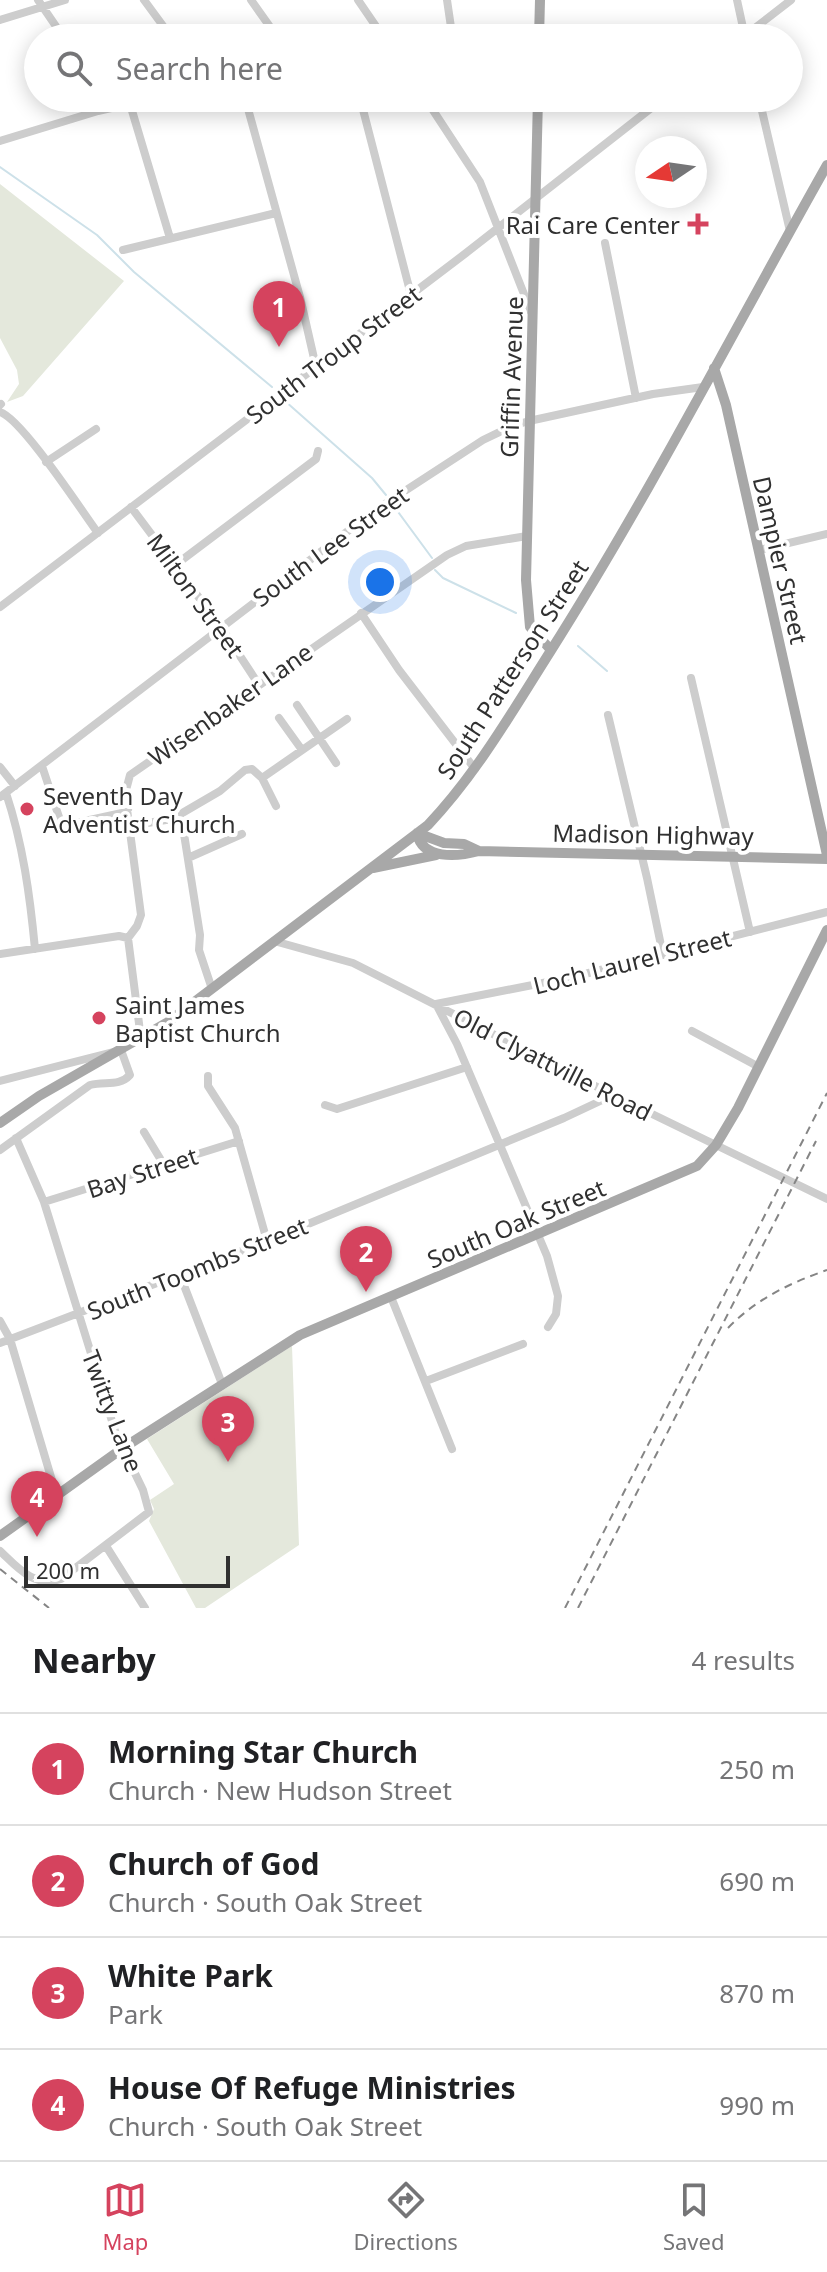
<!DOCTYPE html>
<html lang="en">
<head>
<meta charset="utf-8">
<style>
  :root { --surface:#fff; --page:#f2f2f2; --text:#202124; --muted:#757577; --line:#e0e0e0; --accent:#d5435e }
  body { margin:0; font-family:"Noto Sans",sans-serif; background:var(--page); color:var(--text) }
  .compass { position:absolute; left:635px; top:136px; width:72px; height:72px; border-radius:50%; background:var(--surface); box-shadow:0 4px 20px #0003; rotate:257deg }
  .scale { position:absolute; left:24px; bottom:20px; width:206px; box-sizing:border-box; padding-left:8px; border:4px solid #303030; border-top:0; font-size:22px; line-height:28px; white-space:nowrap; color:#303030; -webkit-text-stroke:6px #fff; paint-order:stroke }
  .you { position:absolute; left:380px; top:582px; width:28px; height:28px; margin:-20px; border:6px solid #fff; border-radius:50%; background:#1a73e8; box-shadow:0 0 0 12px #1a73e833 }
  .badge { display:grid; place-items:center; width:52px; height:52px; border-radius:50%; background:var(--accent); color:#fff; font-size:26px; font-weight:700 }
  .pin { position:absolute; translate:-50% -66px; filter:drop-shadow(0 2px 4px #0008) }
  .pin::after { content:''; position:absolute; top:42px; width:28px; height:24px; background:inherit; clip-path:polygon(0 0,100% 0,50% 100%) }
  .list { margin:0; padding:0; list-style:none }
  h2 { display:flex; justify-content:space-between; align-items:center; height:104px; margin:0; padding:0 32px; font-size:34px }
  h2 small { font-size:26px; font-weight:400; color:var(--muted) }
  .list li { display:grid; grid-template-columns:52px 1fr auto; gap:24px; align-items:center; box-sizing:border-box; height:112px; padding:0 32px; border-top:2px solid var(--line) }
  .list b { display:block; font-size:30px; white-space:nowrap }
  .list p { margin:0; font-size:26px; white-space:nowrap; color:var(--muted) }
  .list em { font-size:26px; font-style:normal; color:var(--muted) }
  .icon { flex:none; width:44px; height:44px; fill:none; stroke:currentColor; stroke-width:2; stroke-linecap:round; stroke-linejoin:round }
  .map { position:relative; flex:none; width:827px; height:1608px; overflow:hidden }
  .search { position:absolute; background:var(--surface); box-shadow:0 4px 20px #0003; left:24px; right:24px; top:24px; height:88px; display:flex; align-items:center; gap:20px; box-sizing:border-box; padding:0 28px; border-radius:44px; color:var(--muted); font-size:30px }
  .sheet { height:552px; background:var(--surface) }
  nav { display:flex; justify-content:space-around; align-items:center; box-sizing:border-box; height:112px; border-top:2px solid var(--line); background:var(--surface); font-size:22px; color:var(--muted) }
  nav a { display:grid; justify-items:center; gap:4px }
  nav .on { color:var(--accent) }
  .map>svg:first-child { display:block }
  .green { fill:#e4e8dc }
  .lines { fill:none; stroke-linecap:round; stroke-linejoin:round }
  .stream { stroke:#cde1e9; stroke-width:2 }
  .minor { stroke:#cdcdcd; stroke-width:8 }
  .major { stroke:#a8a8a8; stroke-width:10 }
  .rail { stroke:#858585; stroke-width:2; stroke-dasharray:8 6; stroke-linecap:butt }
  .poi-dot { fill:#d5435e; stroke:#fff; stroke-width:3 }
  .labels { text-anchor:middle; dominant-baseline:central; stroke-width:8; stroke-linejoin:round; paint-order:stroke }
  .poi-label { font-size:24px; fill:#303030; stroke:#fff; text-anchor:start }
  .street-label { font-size:24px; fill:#303030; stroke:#fff }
</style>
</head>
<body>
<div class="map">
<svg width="827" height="1608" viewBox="0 0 827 1608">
  <rect width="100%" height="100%" fill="#fff"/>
  <!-- green -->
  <path class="green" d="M0 184 124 281 23 396 7 402 19 384 17 370 0 338Z
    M292 1346 299 1545 205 1608H196L149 1521 154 1509 150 1500 174 1484 147 1439Z"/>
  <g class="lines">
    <!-- stream -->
    <path class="stream" d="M0 167 97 235 134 272 272 387
      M285 401 372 478 386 495
      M393 505 432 558
      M435 570 443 578 516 613
      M578 646 607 671"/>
    <!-- minor -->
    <path class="minor" d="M38 0 64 38
      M144 0 172 38
      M251 0 278 38
      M358 0 384 38
      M447 0 452 34
      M737 0 745 37
      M0 20 65 0
      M391 38 425 34 539 36
      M742 38 791 0
      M245 98 300 297 316 367
      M360 98 411 295
      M425 98 480 182 531 312
      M759 98 790 231
      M130 104 170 238
      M0 141 98 111 155 98
      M605 243 636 398
      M123 250 276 213
      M0 405 1 404
      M0 412C22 419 81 510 98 533
      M46 462 96 429
      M131 507 221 627 259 685
      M759 550 827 534
      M174 566 316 459 318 451
      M0 607 466 253 664 98
      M361 613 399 670 475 769
      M691 678 750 932
      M297 705 336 763
      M608 715 647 878 663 955
      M279 718 302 750
      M42 766 62 826 122 813 128 809
      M0 767 15 786
      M262 778 347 719
      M6 793C23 844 30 896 35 949
      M0 797 374 511 483 440 512 426 529 421 653 394 703 387
      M172 819 182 826 184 834 200 935 199 950 212 989
      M129 826 172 819 220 791 245 770 252 769 262 778 276 806
      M188 858 242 834
      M274 941 353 963 613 1095 827 1199
      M0 954 119 936 128 938
      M692 1031 759 1067
      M141 1039 128 938 137 926 141 915 125 794 130 775 447 555 466 546 527 536
      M208 1076V1086L235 1128 267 1241
      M0 1081 121 1050 130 1075C119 1087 105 1081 90 1085L0 1150
      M325 1105 337 1109 467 1067
      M144 1132 164 1165
      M44 1202 239 1141
      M180 1275 222 1384
      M391 1297 452 1449
      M0 1321 10 1339 56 1494
      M548 1327 556 1314 558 1296 547 1256 457 1044 436 1004 573 977 827 912
      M0 1343 267 1241 564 1118 613 1095
      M426 1381 523 1344
      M106 1546 145 1608
      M0 1551C18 1568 34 1588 61 1579L149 1512 143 1490 116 1434 44 1202 16 1138"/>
    <!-- major -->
    <path class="major" d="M539 38 540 0
      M538 98 526 580 530 627 551 650
      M714 368 726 405 827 855
      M417 833C422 860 457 857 479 851L827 859
      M417 833 444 843 464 844 479 851
      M373 868 436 855
      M0 1123 39 1096 168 1022 428 825C477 773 512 712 550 652 650 494 735 328 827 165
      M0 1536 123 1448 300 1335 697 1166 716 1145 738 1108 827 930"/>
    <!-- rail -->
    <path class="rail" d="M728 1328C756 1299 790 1283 827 1270
      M0 1569 49 1608
      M565 1608 827 1093
      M578 1608 816 1141"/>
  </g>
  <!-- markers -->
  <g class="poi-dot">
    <path d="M694 212h8v8h8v8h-8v8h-8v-8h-8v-8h8z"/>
    <circle cx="27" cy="809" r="8"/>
    <circle cx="99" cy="1018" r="8"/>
  </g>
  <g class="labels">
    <!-- poi labels -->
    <g class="poi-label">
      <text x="680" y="224" text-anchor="end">Rai Care Center</text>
      <text x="43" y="795">Seventh Day<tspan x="43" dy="28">Adventist Church</tspan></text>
      <text x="115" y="1004">Saint James<tspan x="115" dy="28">Baptist Church</tspan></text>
    </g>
    <!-- street labels -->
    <g class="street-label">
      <text transform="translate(333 354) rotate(-37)">South Troup Street</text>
      <text transform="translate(511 377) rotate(-88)">Griffin Avenue</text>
      <text transform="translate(330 546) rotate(-36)">South Lee Street</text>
      <text transform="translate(781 560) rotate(77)">Dampier Street</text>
      <text transform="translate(196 595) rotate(54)">Milton Street</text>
      <text transform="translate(512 669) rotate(-57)">South Patterson Street</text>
      <text transform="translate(230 704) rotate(-35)">Wisenbaker Lane</text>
      <text transform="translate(653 834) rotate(1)">Madison Highway</text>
      <text transform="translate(632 961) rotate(-14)">Loch Laurel Street</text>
      <text transform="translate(553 1064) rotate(27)">Old Clyattville Road</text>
      <text transform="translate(142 1172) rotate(-18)">Bay Street</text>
      <text transform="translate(516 1223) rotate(-23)">South Oak Street</text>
      <text transform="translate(197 1268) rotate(-22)">South Toombs Street</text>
      <text transform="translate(113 1411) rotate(69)">Twitty Lane</text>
    </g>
  </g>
</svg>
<svg class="compass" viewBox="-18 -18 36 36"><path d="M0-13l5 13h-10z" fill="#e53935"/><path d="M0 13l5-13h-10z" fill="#757577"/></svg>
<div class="scale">200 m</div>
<div class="you"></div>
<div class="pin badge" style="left:279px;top:347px">1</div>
<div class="pin badge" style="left:366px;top:1292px">2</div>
<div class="pin badge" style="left:228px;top:1462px">3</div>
<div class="pin badge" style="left:37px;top:1537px">4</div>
<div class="search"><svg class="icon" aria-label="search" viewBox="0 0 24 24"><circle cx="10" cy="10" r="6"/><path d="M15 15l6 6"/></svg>Search here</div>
</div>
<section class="sheet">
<h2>Nearby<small>4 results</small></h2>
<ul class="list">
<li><span class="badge">1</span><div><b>Morning Star Church</b><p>Church · New Hudson Street</p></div><em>250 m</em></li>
<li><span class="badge">2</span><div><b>Church of God</b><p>Church · South Oak Street</p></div><em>690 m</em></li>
<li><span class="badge">3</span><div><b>White Park</b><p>Park</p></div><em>870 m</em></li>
<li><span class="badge">4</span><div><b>House Of Refuge Ministries</b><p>Church · South Oak Street</p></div><em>990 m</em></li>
</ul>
</section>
<nav>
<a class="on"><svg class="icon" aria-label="map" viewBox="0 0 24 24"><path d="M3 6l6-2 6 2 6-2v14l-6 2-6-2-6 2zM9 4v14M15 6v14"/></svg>Map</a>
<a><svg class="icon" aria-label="directions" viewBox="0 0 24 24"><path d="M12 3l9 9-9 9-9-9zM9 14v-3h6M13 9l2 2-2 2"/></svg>Directions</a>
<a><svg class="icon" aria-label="saved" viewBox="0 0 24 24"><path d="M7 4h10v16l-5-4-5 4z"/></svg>Saved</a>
</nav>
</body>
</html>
